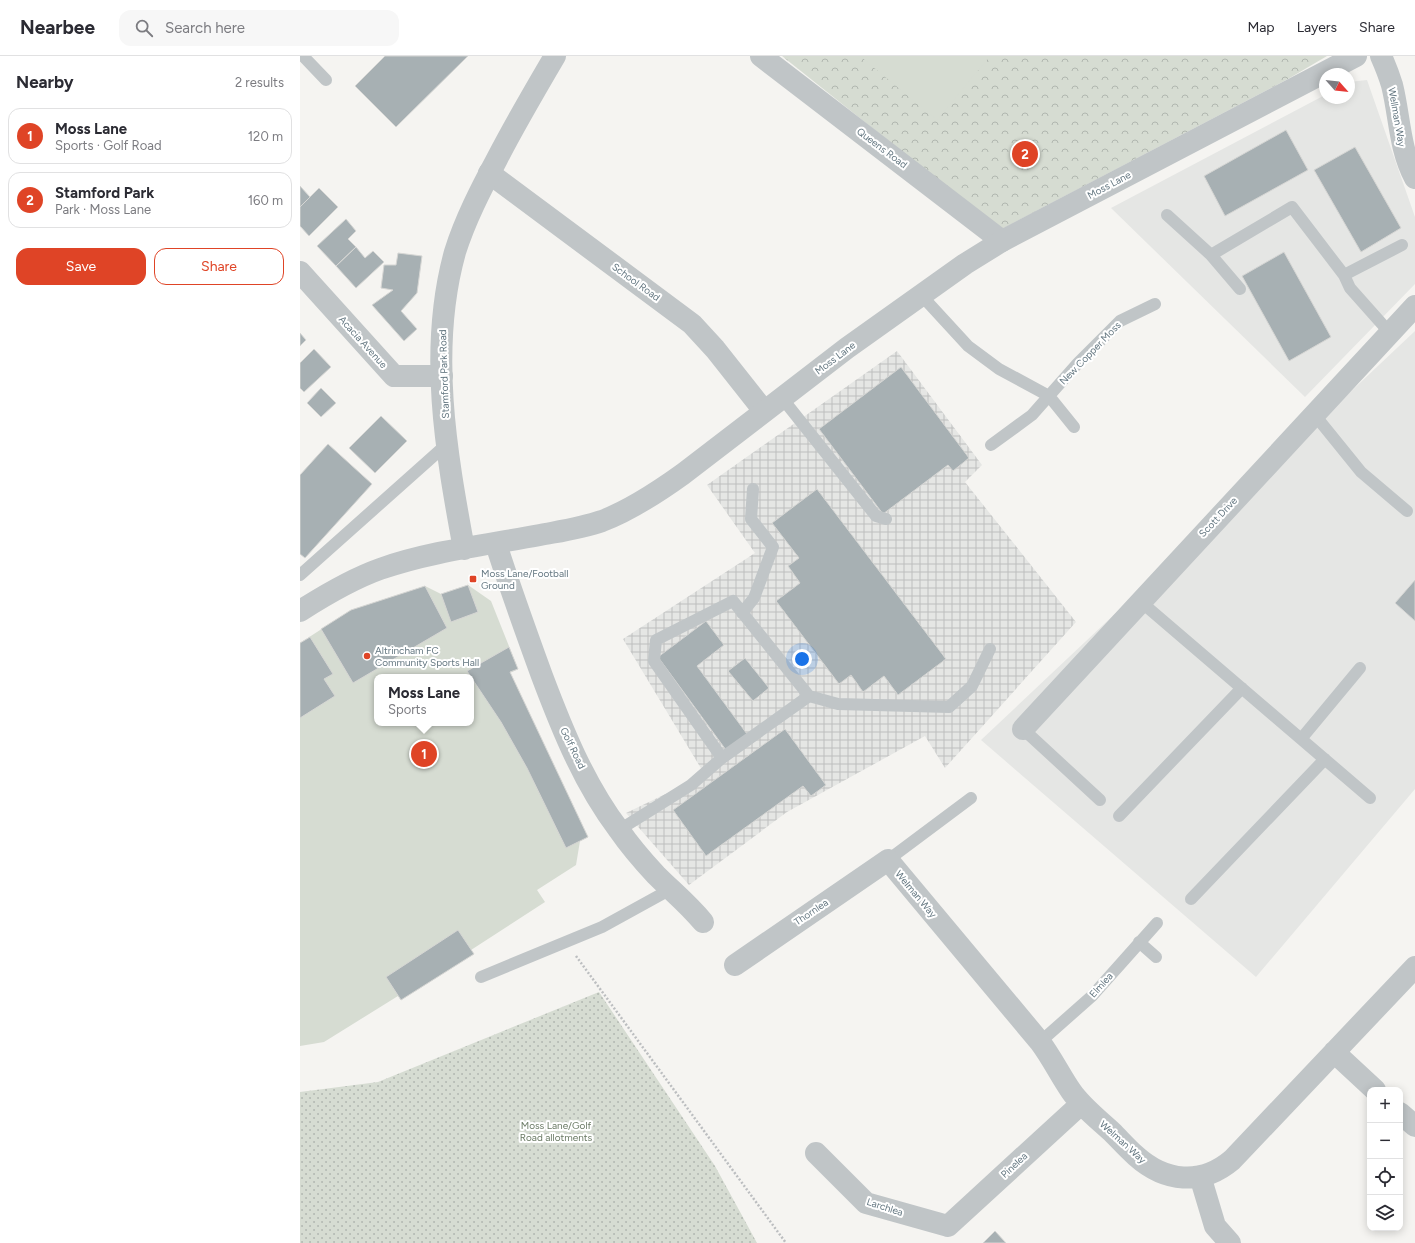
<!DOCTYPE html>
<html lang="en">
<head>
<meta charset="utf-8">
<style>
  :root { --surface:#fff; --page:#f7f7f7; --text:#2b2b33; --muted:#7c7c81; --line:#e1e1e2; --accent:#df4426 }
  body { margin:0; font-family:Figtree,sans-serif; background:var(--page); color:var(--text) }
  .controls { position:absolute; right:12px; bottom:12px; display:grid; overflow:hidden; border-radius:8px; box-shadow:0 2px 10px #0003 }
  .controls button { width:36px; height:36px; display:grid; place-items:center; padding:0; border:0; border-bottom:1px solid var(--line); background:var(--surface); color:var(--text); font:20px sans-serif }
  .compass { position:absolute; left:1019px; top:12px; width:36px; height:36px; border-radius:50%; background:var(--surface); box-shadow:0 2px 10px #0003; rotate:117deg }
  .you { position:absolute; left:502px; top:603px; width:14px; height:14px; margin:-10px; border:3px solid #fff; border-radius:50%; background:#1a73e8; box-shadow:0 0 0 6px #1a73e833 }
  .badge { display:grid; place-items:center; width:26px; height:26px; border-radius:50%; background:var(--accent); color:#fff; font-size:13px; font-weight:700 }
  .pin { position:absolute; translate:-50% -50%; border:2px solid #fff; box-shadow:0 1px 4px #0006 }
  .popup { position:absolute; left:74px; top:618px; width:100px; height:52px; box-sizing:border-box; display:grid; place-content:center; border-radius:8px; background:var(--surface); filter:drop-shadow(0 1px 3px #0005); font-size:13px; white-space:nowrap; color:var(--muted) }
  .popup b { font-size:15px; color:var(--text) }
  .popup::after { content:''; position:absolute; left:50%; top:100%; margin-left:-8px; border:8px solid transparent; border-top-color:var(--surface) }
  .list { margin:0; padding:0; list-style:none }
  h2 { display:flex; justify-content:space-between; align-items:center; height:52px; margin:0; padding:0 16px; font-size:17px }
  h2 small { font-size:13px; font-weight:400; color:var(--muted) }
  .list li { display:grid; grid-template-columns:26px 1fr auto; gap:12px; align-items:center; box-sizing:border-box; height:56px; margin:0 8px 8px; padding:0 8px; border:1px solid var(--line); border-radius:12px }
  .list b { display:block; font-size:15px; white-space:nowrap }
  .list p { margin:0; font-size:13px; white-space:nowrap; color:var(--muted) }
  .list em { font-size:13px; font-style:normal; color:var(--muted) }
  .actions { display:flex; gap:8px; padding:12px 16px }
  .actions a { flex:1; padding:9px 0; border:1px solid var(--accent); border-radius:12px; text-align:center; font-size:14px; color:var(--accent) }
  .actions .main { background:var(--accent); color:#fff }
  .icon { flex:none; width:22px; height:22px; fill:none; stroke:currentColor; stroke-width:2; stroke-linecap:round; stroke-linejoin:round }
  .map { position:relative; flex:none; width:1115px; height:1187px; overflow:hidden }
  header { display:flex; align-items:center; gap:24px; box-sizing:border-box; height:56px; padding:0 20px; background:var(--surface); border-bottom:1px solid var(--line) }
  header strong { font-size:19px }
  nav { display:flex; gap:22px; margin-inline-start:auto; font-size:14px }
  .search { width:280px; height:36px; background:var(--page); display:flex; align-items:center; gap:10px; box-sizing:border-box; padding:0 14px; border-radius:12px; color:var(--muted); font-size:15px }
  main { display:flex }
  aside { flex:1; background:var(--surface) }
  .map>svg:first-child { display:block }
  .built { fill:#e5e6e4 }
  .industrial { fill:url(#industrial-grid) }
  .grass { fill:url(#grass-dots) }
  .forest { fill:url(#forest-crowns) }
  .pitch { fill:#d6dcd2; fill-rule:evenodd }
  .building { fill:#a7b0b3; stroke:#d6d6d4 }
  .lines { fill:none; stroke-linecap:round; stroke-linejoin:round }
  .path { stroke:#bcbec0; stroke-width:2.5; stroke-dasharray:2 2; stroke-linecap:butt }
  .service { stroke:#c0c5c7; stroke-width:12 }
  .minor { stroke:#c0c5c7; stroke-width:22 }
  .tertiary { stroke:#c0c5c7; stroke-width:22 }
  .poi-dot { fill:#df4426; stroke:#fff; stroke-width:1.5 }
  .labels { text-anchor:middle; dominant-baseline:central; stroke-width:4; stroke-linejoin:round; paint-order:stroke }
  .street-label { font-size:10px; fill:#647781; stroke:#fff }
  .poi-label { font-size:10px; fill:#647781; stroke:#fff; text-anchor:start }
  .park-label { font-size:10px; fill:#697963; stroke:#fff }
</style>
</head>
<body>
<header>
<strong>Nearbee</strong>
<div class="search"><svg class="icon" aria-label="search" viewBox="0 0 24 24"><circle cx="10" cy="10" r="6"/><path d="M15 15l6 6"/></svg>Search here</div>
<nav><a>Map</a><a>Layers</a><a>Share</a></nav>
</header>
<main>
<aside>
<h2>Nearby<small>2 results</small></h2>
<ul class="list">
<li><span class="badge">1</span><div><b>Moss Lane</b><p>Sports · Golf Road</p></div><em>120 m</em></li>
<li><span class="badge">2</span><div><b>Stamford Park</b><p>Park · Moss Lane</p></div><em>160 m</em></li>
</ul>
<div class="actions"><a class="main">Save</a><a>Share</a></div>
</aside>
<div class="map">
<svg width="1115" height="1187" viewBox="0 0 1115 1187">
  <defs>
    <pattern id="industrial-grid" width="8" height="8" patternUnits="userSpaceOnUse"><rect width="8" height="8" fill="#e5e6e4"/><path d="M0 4h8M4 0v8" fill="none" stroke="#bdbfbe"/></pattern>
    <pattern id="grass-dots" width="8" height="8" patternUnits="userSpaceOnUse"><rect width="8" height="8" fill="#d6dcd2"/><path d="M2 2h.1M6 6h.1" fill="none" stroke="#b1b7b0" stroke-width="1.8" stroke-linecap="round"/></pattern>
    <pattern id="forest-crowns" width="20" height="18" patternUnits="userSpaceOnUse"><rect width="20" height="18" fill="#d6dcd2"/><path d="M2 6a3 3 0 1 1 6 0M12 15a3 3 0 1 1 6 0" fill="none" stroke="#b1b7b0"/></pattern>
  </defs>
  <rect width="100%" height="100%" fill="#f5f4f1"/>
  <!-- built -->
  <path class="built" d="M1067 24 1115 161V228L1005 341 811 152 1025 39V42H1049V26Z
    M1115 275V733L956 921 681 684Z"/>
  <!-- industrial -->
  <path class="industrial" d="M597 295 682 409 665 426 776 566 645 712 625 680 487 756 389 829 326 757 405 719 323 583 455 497 407 429Z"/>
  <!-- grass -->
  <path class="grass" d="M299 936 415 1110 457 1187H0V1036L78 1026Z"/>
  <!-- forest -->
  <path class="forest" d="M482 0H1027L988 23 700 174Z"/>
  <!-- pitch -->
  <path class="pitch" d="M560 0H690L637 64Z
    M168 529 191 545 218 613 210 617 288 781 280 785 276 809 237 834 245 846 171 894 174 898 101 944 98 940 24 986 0 990V587L51 554 125 530 141 538ZM77 621H171V667H77Z"/>
  <!-- building -->
  <path class="building" d="M85 0H168L96 71 55 30Z
    M986 74 1008 114 925 160 904 120Z
    M1055 91 1101 172 1061 196 1014 114Z
    M0 130 10 141 0 151Z
    M19 132 38 151 9 180 0 170V151Z
    M46 163 56 175 48 183 56 191 36 210 17 190Z
    M56 191 65 202 73 195 84 206 56 232 36 210Z
    M984 196 1031 281 989 305 942 220Z
    M98 197 122 200 117 237 101 255 117 273 104 285 72 249 93 234 81 232 84 209H96Z
    M0 277 6 284 0 290Z
    M14 293 31 311 4 336 0 332V307Z
    M601 311 669 402 653 415 648 409 583 458 519 373Z
    M21 332 36 347 21 361 7 347Z
    M81 360 107 385 75 417 49 392Z
    M28 388 72 428 5 502 0 498V419Z
    M517 433 646 603 598 639 584 620 563 636 551 619 539 628 476 545 500 527 488 510 499 502 472 467Z
    M1115 524V565L1095 547Z
    M168 529 178 556 151 566 141 538Z
    M125 530 147 572 53 627 21 573 51 554Z
    M406 565 424 589 397 610 447 678 426 694 358 601Z
    M10 581 33 618 24 623 35 640 0 662V587Z
    M209 591 218 613 210 616 288 781 266 792 227 712 201 666 167 615Z
    M445 602 469 632 453 645 428 615Z
    M485 673 526 729 511 740 503 730 406 800 373 754Z
    M158 874 174 898 101 944 86 921Z
    M695 1175 706 1187H683Z"/>
  <g class="lines">
    <!-- path -->
    <path class="path" d="M276 900 486 1187"/>
    <!-- service -->
    <path class="service" d="M3 0 26 24
      M867 159 911 199 940 233
      M911 199 992 151 1044 219 1050 232 1090 277
      M1044 219 1102 189
      M622 240 668 290 699 313 749 340 774 371
      M482 342 576 460 586 463
      M1014 358 1061 416 1107 455
      M691 389 732 359 778 307 820 265 855 248
      M0 519 147 388
      M840 545 1070 742
      M442 557 454 542 473 491 451 463 453 433
      M509 640 538 648 649 651 672 630 690 593
      M723 673 800 744
      M1001 683 1060 612
      M819 760 942 632
      M319 774 391 729 422 702 354 605 356 584 433 545 509 640 422 702
      M588 804 671 742
      M891 843 1025 703
      M839 886 856 901
      M181 921 302 871 371 833
      M740 986 792 940 857 867"/>
    <!-- minor -->
    <path class="minor" d="M461 0 702 185
      M1081 0C1085 9 1089 19 1092 29 1100 61 1099 92 1115 122
      M189 117 392 268 415 293 464 355
      M0 216 94 320H142
      M196 488C210 532 226 576 242 620 262 673 284 728 319 774 330 790 343 805 356 819 372 835 388 848 403 866
      M723 673 1115 250
      M435 909 588 804 740 986C752 1002 760 1019 771 1035 782 1051 798 1063 812 1076 820 1084 827 1092 836 1100 865 1126 901 1130 932 1104L1115 911
      M1034 996 1075 1034
      M1100 1057 1115 1070
      M516 1097 566 1147 648 1170
      M900 1120 915 1170 930 1187
      M648 1170 781 1048"/>
    <!-- tertiary -->
    <path class="tertiary" d="M164 493C146 396 128 293 155 196 165 164 181 133 197 103 215 68 235 34 255 0
      M0 555C25 539 52 523 80 513 131 495 187 489 240 479 261 475 282 472 302 465 331 454 358 436 383 418L547 292 665 208 702 185 1056 0"/>
  </g>
  <!-- markers -->
  <g class="poi-dot">
    <rect x="169" y="519" width="8" height="8" rx="2"/>
    <circle cx="67" cy="600" r="4"/>
  </g>
  <g class="labels">
    <!-- street labels -->
    <g class="street-label">
      <text transform="translate(1097 61) rotate(80)">Wellman Way</text>
      <text transform="translate(582 92) rotate(37)">Queens Road</text>
      <text transform="translate(809 129) rotate(-28)">Moss Lane</text>
      <text transform="translate(336 226) rotate(36)">School Road</text>
      <text transform="translate(63 286) rotate(48)">Acacia Avenue</text>
      <text transform="translate(790 297) rotate(-46)">New Copper Moss</text>
      <text transform="translate(535 302) rotate(-37)">Moss Lane</text>
      <text transform="translate(144 318) rotate(-92)">Stamford Park Road</text>
      <text transform="translate(918 461) rotate(-47)">Scott Drive</text>
      <text transform="translate(273 692) rotate(64)">Golf Road</text>
      <text transform="translate(616 838) rotate(50)">Welman Way</text>
      <text transform="translate(511 856) rotate(-34)">Thornlea</text>
      <text transform="translate(801 929) rotate(-48)">Elmlea</text>
      <text transform="translate(823 1086) rotate(42)">Welman Way</text>
      <text transform="translate(714 1109) rotate(-43)">Pinelea</text>
      <text transform="translate(585 1151) rotate(18)">Larchlea</text>
    </g>
    <!-- poi labels -->
    <g class="poi-label">
      <text x="181" y="517">Moss Lane/Football<tspan x="181" dy="12">Ground</tspan></text>
      <text x="75" y="594">Altrincham FC<tspan x="75" dy="12">Community Sports Hall</tspan></text>
    </g>
    <!-- park labels -->
    <g class="park-label">
      <text x="256" y="1069">Moss Lane/Golf<tspan x="256" dy="12">Road allotments</tspan></text>
    </g>
  </g>
</svg>
<div class="controls">
<button>+</button>
<button>−</button>
<button><svg class="icon" aria-label="locate" viewBox="0 0 24 24"><circle cx="12" cy="12" r="6"/><path d="M12 2v4M12 18v4M2 12h4M18 12h4"/></svg></button>
<button><svg class="icon" aria-label="layers" viewBox="0 0 24 24"><path d="M12 4l9 5-9 5-9-5zM3 14l9 5 9-5"/></svg></button>
</div>
<svg class="compass" viewBox="-18 -18 36 36"><path d="M0-13l5 13h-10z" fill="#e53935"/><path d="M0 13l5-13h-10z" fill="#7c7c81"/></svg>
<div class="you"></div>
<div class="pin badge" style="left:124px;top:698px">1</div>
<div class="popup"><b>Moss Lane</b>Sports</div>
<div class="pin badge" style="left:725px;top:98px">2</div>
</div>
</main>
</body>
</html>
